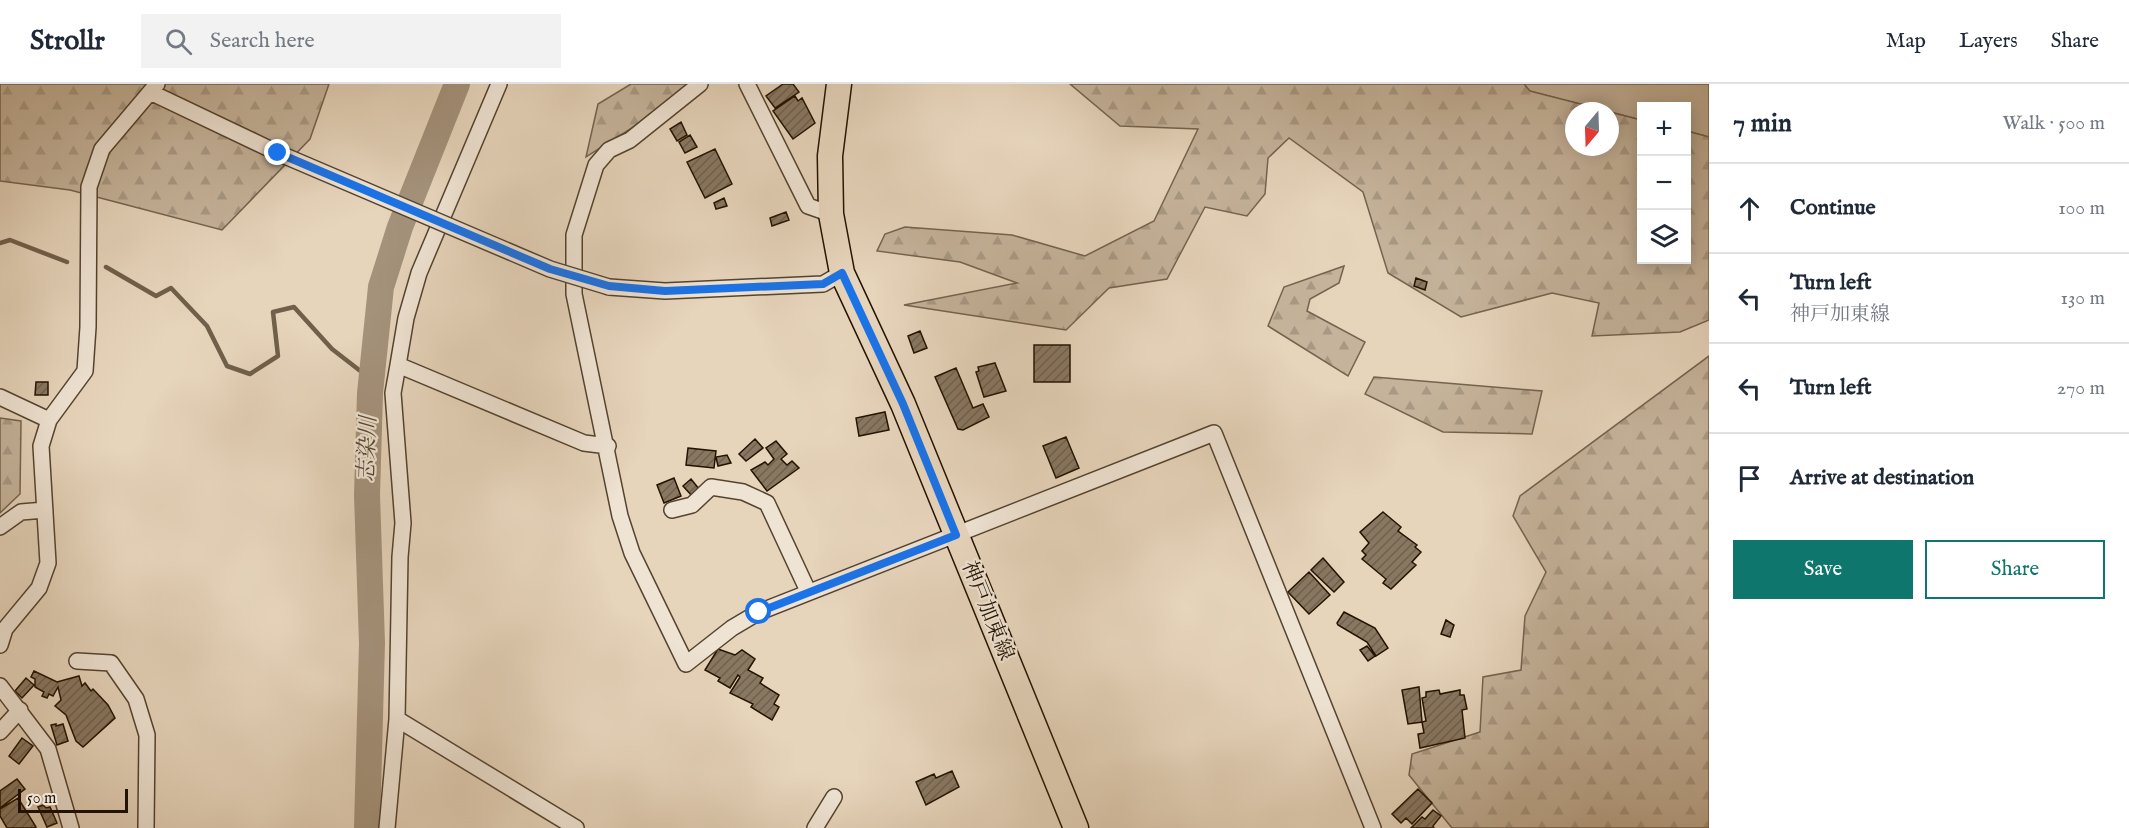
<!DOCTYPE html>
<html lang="en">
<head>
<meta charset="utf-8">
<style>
  :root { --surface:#fff; --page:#f2f2f3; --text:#1f2937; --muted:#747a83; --line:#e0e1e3; --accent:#0f766e }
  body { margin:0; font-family:"IM FELL English","Noto Serif JP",serif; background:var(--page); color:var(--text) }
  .controls { position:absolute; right:18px; top:18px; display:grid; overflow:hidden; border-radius:0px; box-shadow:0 3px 15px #0003 }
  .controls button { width:54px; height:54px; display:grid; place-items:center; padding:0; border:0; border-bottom:2px solid var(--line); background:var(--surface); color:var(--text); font:30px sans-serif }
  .compass { position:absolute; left:1565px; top:18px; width:54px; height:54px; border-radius:50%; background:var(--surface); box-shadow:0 3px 15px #0003; rotate:199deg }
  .scale { position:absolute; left:18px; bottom:15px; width:110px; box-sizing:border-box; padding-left:6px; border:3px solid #231300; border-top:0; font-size:16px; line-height:21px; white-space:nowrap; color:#231300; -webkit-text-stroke:4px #efe3d3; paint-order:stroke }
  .stop { position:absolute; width:18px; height:18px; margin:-14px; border:4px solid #1a73e8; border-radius:50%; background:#fff }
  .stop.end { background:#1a73e8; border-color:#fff; box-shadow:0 2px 6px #0008 }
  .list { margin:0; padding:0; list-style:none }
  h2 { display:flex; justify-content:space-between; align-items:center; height:78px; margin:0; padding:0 24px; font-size:26px }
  h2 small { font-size:20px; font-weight:400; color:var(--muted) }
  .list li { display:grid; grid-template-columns:39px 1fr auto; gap:18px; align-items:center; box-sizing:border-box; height:90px; padding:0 24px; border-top:2px solid var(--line) }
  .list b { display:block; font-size:22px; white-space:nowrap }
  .list p { margin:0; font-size:20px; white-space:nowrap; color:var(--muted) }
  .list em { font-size:20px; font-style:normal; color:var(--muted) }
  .actions { display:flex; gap:12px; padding:18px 24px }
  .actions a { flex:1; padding:14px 0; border:2px solid var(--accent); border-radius:0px; text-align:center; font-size:21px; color:var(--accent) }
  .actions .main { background:var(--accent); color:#fff }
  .icon { flex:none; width:33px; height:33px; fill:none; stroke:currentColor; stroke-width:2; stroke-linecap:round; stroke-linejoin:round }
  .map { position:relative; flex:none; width:1709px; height:744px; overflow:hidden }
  header { display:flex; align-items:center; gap:36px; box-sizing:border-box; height:84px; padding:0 30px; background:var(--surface); border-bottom:2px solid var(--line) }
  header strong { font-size:28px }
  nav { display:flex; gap:33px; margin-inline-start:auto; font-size:21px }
  .search { width:420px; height:54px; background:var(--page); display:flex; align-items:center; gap:15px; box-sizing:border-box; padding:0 21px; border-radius:0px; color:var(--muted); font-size:22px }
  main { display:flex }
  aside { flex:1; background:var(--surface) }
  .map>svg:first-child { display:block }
  .grass { fill:#c5b39b; stroke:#74634e; stroke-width:1.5 }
  .forest { fill:url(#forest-firs); stroke:#74634e; stroke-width:1.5 }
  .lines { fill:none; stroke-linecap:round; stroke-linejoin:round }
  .stream { stroke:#705f4a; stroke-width:4.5 }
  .river { stroke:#a4927b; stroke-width:26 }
  .building { fill:url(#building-hatch); stroke:#231300; stroke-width:1.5 }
  .street-casing { stroke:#54432f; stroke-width:18 }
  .primary-casing { stroke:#231300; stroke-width:27 }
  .street { stroke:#efe3d3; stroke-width:15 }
  .primary { stroke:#e6d4bb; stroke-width:24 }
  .street-bridge-casing { stroke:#54432f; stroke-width:18; stroke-linecap:butt }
  .street-bridge { stroke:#efe3d3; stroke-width:15 }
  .route { stroke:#1a73e8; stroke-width:8 }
  .labels { text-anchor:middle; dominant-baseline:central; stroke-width:4.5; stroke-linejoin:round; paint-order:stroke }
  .street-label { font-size:21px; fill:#231300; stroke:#efe3d3 }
  .water-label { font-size:22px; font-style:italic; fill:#574631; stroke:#efe3d3 }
</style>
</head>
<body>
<header>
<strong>Strollr</strong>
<div class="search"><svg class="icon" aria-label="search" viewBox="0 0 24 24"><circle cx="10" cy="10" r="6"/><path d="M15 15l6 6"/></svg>Search here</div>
<nav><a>Map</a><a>Layers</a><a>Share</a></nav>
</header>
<main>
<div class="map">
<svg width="1709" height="744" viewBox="0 0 1709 744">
  <defs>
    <pattern id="forest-firs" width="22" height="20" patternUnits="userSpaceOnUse" patternTransform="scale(1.5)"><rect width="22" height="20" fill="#c5b39b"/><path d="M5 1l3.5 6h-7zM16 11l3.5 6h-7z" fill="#a99984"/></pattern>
    <pattern id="building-hatch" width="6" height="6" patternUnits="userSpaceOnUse" patternTransform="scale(1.5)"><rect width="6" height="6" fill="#887761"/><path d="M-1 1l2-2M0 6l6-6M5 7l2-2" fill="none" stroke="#6f604e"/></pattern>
  </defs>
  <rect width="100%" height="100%" fill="#e6d4bb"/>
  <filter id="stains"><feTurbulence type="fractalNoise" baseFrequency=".00333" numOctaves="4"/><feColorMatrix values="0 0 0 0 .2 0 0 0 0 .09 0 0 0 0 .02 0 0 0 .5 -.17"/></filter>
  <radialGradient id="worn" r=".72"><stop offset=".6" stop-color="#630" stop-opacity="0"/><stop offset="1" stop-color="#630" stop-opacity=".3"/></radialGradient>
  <!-- grass -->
  <path class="grass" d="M1524 0H1709V53L1687 47 1686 22H1642L1641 36 1529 7Z"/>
  <!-- forest -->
  <path class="forest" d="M0 0H329L310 55 222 146 70 106 0 97Z
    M631 0H689L651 32 586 73 598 20Z
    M1070 0H1524L1530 7 1608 27H1574V63H1610V28L1641 36 1642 176H1686L1687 47 1709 53V236L1680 248 1592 252 1599 219 1552 209 1461 233 1388 189 1363 108 1289 54 1268 74 1265 110 1247 132 1205 123 1167 195 1109 204 1066 246 904 221 1017 199 960 178 877 167 885 150 905 143 1012 151 1085 172 1154 137 1198 45 1120 42Z
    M1344 182 1339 199 1310 215 1307 227 1365 258 1348 292 1268 242 1284 203Z
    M1709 272V744H1452L1409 691 1412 670 1480 648 1483 593 1521 586 1525 532 1546 488 1513 432 1520 412Z
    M1374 293 1542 307 1532 350 1443 348 1365 310Z
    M0 334 21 337 20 410 0 429Z"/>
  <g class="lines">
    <!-- stream -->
    <path class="stream" d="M0 159 10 156 67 178
      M106 183 156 212 171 204 207 242 227 282 250 290 278 272 273 228 294 223 332 265 372 296"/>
    <!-- river -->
    <path class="river" d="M367 744 372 559 367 411 370 309 381 203 400 143 457 0"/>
  </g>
  <!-- building -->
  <path class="building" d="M783 0H793L799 8 775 24 766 12Z
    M795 12 798 17 802 14 815 39 793 55 773 27Z
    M681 38 687 51 677 57 670 45Z
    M690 51 697 63 685 69 679 58Z
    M715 65 732 100 705 114 687 78Z
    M724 114 727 122 716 125 714 119Z
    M786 128 789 136 772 142 770 134Z
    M1416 194 1427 198 1425 206 1414 202Z
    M920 247 927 264 914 269 908 252Z
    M1034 261H1070V298H1034Z
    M995 279 1006 307 984 313 976 288 979 287 978 283Z
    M956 284 973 324 983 320 989 333 963 346 958 345 935 293Z
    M36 298H48V311H35Z
    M885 328 889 346 859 352 856 334Z
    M1066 353 1079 384 1056 394 1043 362Z
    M755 355 763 364 746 377 739 370Z
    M776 357 787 370 781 375 787 381 792 377 799 384 767 407 751 386 765 378 768 381 774 375 766 364Z
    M688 364 716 367 714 384 686 381Z
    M727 371 731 379 718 382 716 373Z
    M674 394 681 412 664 419 657 401Z
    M691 395 699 405 692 412 683 402Z
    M1383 428 1401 443 1398 447 1417 461 1415 463 1421 468 1412 478 1416 481 1391 505 1383 499 1386 495 1362 475 1366 471 1362 467 1369 459 1360 448Z
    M1323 474 1344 498 1334 508 1311 486Z
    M1309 488 1330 511 1309 530 1288 508Z
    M1344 528 1375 544 1388 564 1376 572 1367 558 1338 541 1337 539Z
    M1446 536 1454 541 1450 553 1441 550Z
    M1367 562 1375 572 1368 577 1360 566Z
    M718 565 735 571 742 566 755 575 748 586 763 594 760 599 779 611 774 620 779 623 772 636 751 623 753 620 730 609 740 593 738 591 730 604 718 597 720 594 705 586Z
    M34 587 57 598 79 592 82 602 85 599 91 607 93 605 108 621 115 634 83 663 76 657 66 631 55 622 61 616 58 603 53 612 49 610 47 614 42 612 44 608 35 603V595L31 593Z
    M26 594 34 601 22 614 15 607Z
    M1419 603 1422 638 1408 640 1402 606Z
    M1439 606 1440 610 1460 606V611H1464L1467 625 1462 626 1465 654 1420 664 1418 650 1424 649 1422 638 1426 637 1422 614 1426 613V608Z
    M56 640V642L63 640 68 657 57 661 51 641Z
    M22 654 33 662 19 680 9 672Z
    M952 687 959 703 926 721 916 698 934 690 936 694Z
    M17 695 25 705 0 724V707Z
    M1418 705 1432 719 1412 740 1406 734 1401 739 1392 730Z
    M18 714 36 743 34 744H7L0 732V725Z
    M43 721 46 724 50 723 57 739 47 743 38 723Z
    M1433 726 1441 732 1433 742 1434 744H1411L1422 733 1425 735Z"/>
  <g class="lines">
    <!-- street casing -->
    <g class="street-casing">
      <path id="street" d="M700 0 630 56 609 66 596 81 574 151V210L620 432 632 469 686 580 732 544 759 528 1214 349 1373 744
        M747 0 808 122 831 130
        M150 8 278 69
        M609 203 665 207 823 200 842 189
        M398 281 406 234 419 189 499 0
        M0 313 49 336
        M672 426 692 421 711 403 743 408 767 419 808 507
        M0 443 21 428 45 426
        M0 561 5 545 39 504 48 479 41 362 49 336 85 287 88 243 89 103 102 65 157 0
        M77 577 111 579 136 615 147 651 146 744
        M0 602 48 665 71 744
        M0 648 20 626
        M387 744 397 635
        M576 744 397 635 400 473 403 439 393 309 398 281 584 359 608 362
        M815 744 834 713"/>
    </g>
    <!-- primary casing -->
    <g class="primary-casing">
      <path id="primary" d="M839 0 830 72 831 130 842 189 903 320 1076 744"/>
    </g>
    <!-- street -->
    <use href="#street" class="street"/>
    <!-- primary -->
    <use href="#primary" class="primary"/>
    <!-- street-bridge casing -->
    <g class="street-bridge-casing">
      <path id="street-bridge" d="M278 69 550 185 609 203"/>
    </g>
    <!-- street-bridge -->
    <use href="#street-bridge" class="street-bridge"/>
  </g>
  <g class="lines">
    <!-- route -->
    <path class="route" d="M278 69 550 185 609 202 665 207 823 200 842 189 903 320 956 451 759 528"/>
  </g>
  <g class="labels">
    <!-- street labels -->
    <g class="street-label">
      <text transform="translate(987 527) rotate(68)">神戸加東線</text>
    </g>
    <!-- water labels -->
    <g class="water-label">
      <text transform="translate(368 365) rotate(-88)">志染川</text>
    </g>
  </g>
  <rect width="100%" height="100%" filter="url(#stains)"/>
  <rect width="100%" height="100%" fill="url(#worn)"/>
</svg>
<div class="controls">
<button>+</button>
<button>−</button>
<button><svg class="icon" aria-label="layers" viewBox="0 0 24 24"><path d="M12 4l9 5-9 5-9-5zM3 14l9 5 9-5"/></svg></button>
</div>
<svg class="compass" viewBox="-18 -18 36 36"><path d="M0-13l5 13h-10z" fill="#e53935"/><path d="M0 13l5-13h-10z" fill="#747a83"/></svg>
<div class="scale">50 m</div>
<div class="stop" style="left:759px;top:528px"></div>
<div class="stop end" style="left:278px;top:69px"></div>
</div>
<aside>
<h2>7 min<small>Walk · 500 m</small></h2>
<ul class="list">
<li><svg class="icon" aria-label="ahead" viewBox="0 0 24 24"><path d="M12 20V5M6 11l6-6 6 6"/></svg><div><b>Continue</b></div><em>100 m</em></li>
<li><svg class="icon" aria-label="left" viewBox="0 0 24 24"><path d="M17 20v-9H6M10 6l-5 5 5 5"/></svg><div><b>Turn left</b><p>神戸加東線</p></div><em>130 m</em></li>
<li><svg class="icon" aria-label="left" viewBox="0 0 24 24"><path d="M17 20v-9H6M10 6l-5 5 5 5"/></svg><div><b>Turn left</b></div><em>270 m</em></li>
<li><svg class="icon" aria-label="arrive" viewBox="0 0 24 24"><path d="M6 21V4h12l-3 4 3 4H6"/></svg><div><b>Arrive at destination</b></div></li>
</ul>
<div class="actions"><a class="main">Save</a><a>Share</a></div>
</aside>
</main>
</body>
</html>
